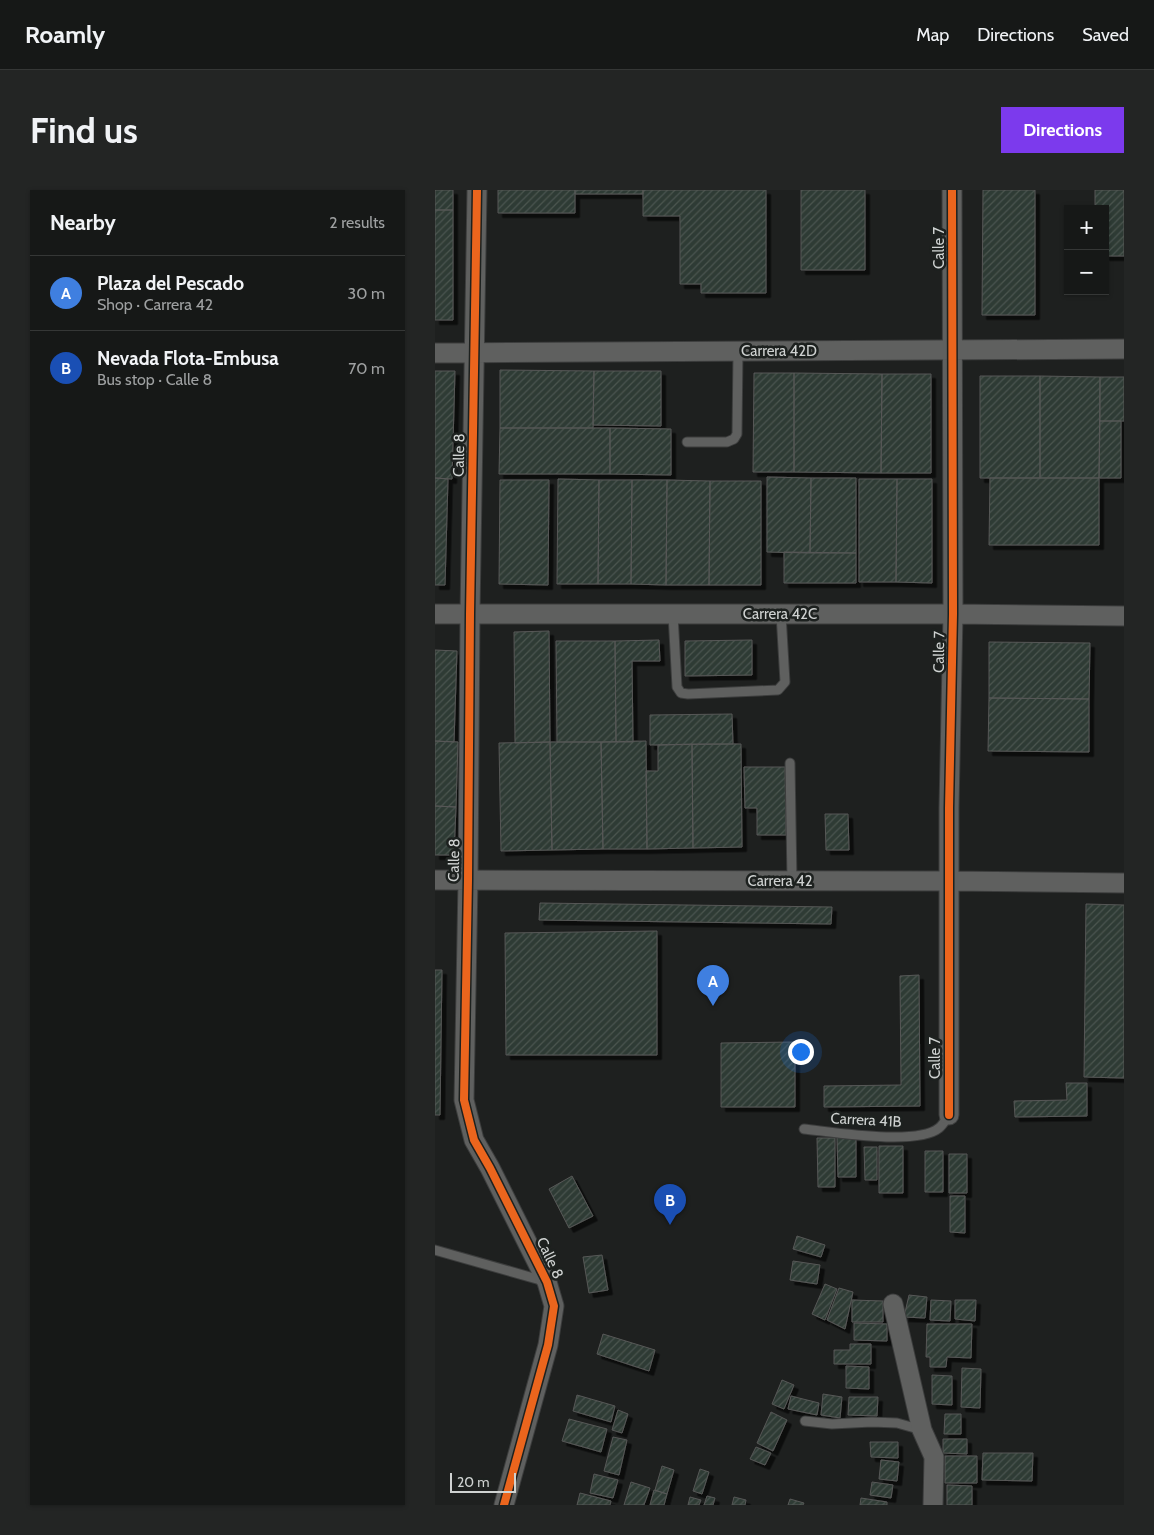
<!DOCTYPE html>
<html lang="en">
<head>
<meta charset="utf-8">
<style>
  :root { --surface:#161817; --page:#232524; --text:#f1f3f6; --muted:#9ea0a1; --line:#353736; --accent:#7c3aed }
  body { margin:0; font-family:Cabin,sans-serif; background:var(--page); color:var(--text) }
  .controls { position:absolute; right:15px; top:15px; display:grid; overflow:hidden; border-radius:0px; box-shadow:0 1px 4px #0004 }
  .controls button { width:45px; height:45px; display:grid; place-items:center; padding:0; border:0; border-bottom:1px solid var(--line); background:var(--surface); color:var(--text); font:25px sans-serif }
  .scale { position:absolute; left:15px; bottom:12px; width:66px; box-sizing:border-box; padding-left:5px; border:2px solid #cfd2d1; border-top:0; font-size:14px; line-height:18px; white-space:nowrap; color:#cfd2d1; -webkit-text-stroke:4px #1d211f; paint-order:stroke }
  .you { position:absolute; left:365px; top:861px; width:18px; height:18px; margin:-12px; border:4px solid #fff; border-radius:50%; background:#1a73e8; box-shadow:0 0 0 8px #1a73e833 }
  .badge { display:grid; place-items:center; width:32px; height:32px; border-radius:50%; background:var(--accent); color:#fff; font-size:16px; font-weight:700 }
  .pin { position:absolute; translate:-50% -41px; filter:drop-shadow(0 1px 2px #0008) }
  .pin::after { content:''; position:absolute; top:26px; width:18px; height:15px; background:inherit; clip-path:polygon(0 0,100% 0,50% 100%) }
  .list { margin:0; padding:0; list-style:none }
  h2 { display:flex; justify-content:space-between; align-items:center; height:65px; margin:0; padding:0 20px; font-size:21px }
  h2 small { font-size:16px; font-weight:400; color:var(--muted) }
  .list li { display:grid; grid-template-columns:32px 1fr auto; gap:15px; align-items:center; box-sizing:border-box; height:75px; padding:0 20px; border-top:1px solid var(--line) }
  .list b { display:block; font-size:19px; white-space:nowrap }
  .list p { margin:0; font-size:16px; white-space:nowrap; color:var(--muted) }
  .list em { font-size:16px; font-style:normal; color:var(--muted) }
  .map { position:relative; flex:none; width:689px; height:1315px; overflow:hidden; border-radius:0px }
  header { display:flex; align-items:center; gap:30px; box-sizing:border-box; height:70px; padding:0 25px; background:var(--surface); border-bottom:1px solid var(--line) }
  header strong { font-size:24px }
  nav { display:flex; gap:28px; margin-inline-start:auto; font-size:18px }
  .intro { display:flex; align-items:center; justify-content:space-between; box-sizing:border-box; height:120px; padding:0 30px }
  h1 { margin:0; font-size:35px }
  .button { padding:12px 22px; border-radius:0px; background:var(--accent); color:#fff; font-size:18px; font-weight:700 }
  main { display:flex; gap:30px; padding:0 30px }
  aside { flex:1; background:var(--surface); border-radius:0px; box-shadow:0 1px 4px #0004 }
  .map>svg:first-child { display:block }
  .building { fill:url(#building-hatch); stroke:#575857; filter:url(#shadow) }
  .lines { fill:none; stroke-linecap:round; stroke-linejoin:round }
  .lane-casing { stroke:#3c3d3d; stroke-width:11 }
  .street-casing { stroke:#3c3d3d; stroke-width:21 }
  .lane { stroke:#5f605f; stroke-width:9 }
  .street { stroke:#5f605f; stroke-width:19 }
  .cycleway-casing { stroke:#1d211f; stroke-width:11 }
  .cycleway { stroke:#eb651d; stroke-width:8 }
  .labels { text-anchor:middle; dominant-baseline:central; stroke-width:5; stroke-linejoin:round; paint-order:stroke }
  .street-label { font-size:15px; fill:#cfd2d1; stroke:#1d211f }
</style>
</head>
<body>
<header>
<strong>Roamly</strong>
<nav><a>Map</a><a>Directions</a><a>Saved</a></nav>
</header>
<div class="intro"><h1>Find us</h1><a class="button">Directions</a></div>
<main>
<aside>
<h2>Nearby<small>2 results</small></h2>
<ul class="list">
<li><span class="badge" style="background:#3f7fe0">A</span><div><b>Plaza del Pescado</b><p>Shop · Carrera 42</p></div><em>30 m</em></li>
<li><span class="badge" style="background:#1a4fb4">B</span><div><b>Nevada Flota-Embusa</b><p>Bus stop · Calle 8</p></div><em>70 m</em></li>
</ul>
</aside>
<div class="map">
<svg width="689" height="1315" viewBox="0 0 689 1315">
  <defs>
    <pattern id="building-hatch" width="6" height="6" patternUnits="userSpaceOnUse" patternTransform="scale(1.25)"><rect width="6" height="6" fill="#2e3a34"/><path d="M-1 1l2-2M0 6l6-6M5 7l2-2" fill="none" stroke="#4b5650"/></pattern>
    <filter id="shadow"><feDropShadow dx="4.5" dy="4.5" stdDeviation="0" flood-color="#0009"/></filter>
  </defs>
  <rect width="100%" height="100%" fill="#1e201f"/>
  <!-- building -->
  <path class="building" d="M0 0H18V20H0Z
    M63 0H140V23H63Z
    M140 0H208V4H140Z
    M208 0H331V103H266V94H245V26H208Z
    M366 0H430V80H366Z
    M548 0H600V125H547Z
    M660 0H689V66H670V19H660Z
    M0 20H18V130H0Z
    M65 180 159 181 158 238H65Z
    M0 181H20L17 289 0 288Z
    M159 181H226V236L158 235Z
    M319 183H359V282H318Z
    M359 183 447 184 446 283 359 282Z
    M447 184H496V283H446Z
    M545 186H605V288H545Z
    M605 186 665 187 664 288H605Z
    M665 187H689V231H665Z
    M665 231H686V288H664Z
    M65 238H175V284H64Z
    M175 238 236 239V285L175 284Z
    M332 287 376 288 375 363 332 362Z
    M0 288 13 289 10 395H0Z
    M376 288H421V363H375Z
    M555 288H664V355H554Z
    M123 289 164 290 163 394H122Z
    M424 289H462L461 392H424Z
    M462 289H497V393L461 392Z
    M65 290H114L113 395 64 394Z
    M164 290H197L196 394H163Z
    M197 290H232L231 395 196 394Z
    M232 290 275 291 274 395H231Z
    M275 291H326V395H274Z
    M349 362 421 363V393H349Z
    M114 441 115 552 80 553 79 442Z
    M224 450 225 471H197L198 552H181L180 451Z
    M317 450V485L250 486V451Z
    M121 451H180L181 552H122Z
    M554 452 655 453 654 509 554 508Z
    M0 460 22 461 19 552 0 551Z
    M554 508 654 509V562L553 561Z
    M297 524 298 554 215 555V525Z
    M0 551 23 552 21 617 0 616Z
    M211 551 212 659H168L166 552Z
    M115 552H166L168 659 117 660Z
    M115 552 117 660 66 661 64 553Z
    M257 554H306L307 657 258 658Z
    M257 554 258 658 212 659 211 581H223V555Z
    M309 577H350L351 645H322V618H310Z
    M0 616 21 617 19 665H0Z
    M390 624H413L414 660H391Z
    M105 713 397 717 396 734 104 730Z
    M651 714 689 715V888L649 887Z
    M222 741V865H71L70 743Z
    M0 780H7L5 925H0Z
    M484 785 485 916 389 917V896L466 895 465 786Z
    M360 852V917H286V853Z
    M631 893H652V926L580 927 579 911 632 910Z
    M402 947H421V987H403Z
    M382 948H400V997H383Z
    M444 956H468V1003H444Z
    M429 957H442V990H430Z
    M490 961H508V1002H490Z
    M514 964H532V1003H514Z
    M137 986 158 1026 134 1038 114 999Z
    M515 1006H530V1043L515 1042Z
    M362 1046 390 1055 386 1067 358 1059Z
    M167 1065 173 1100 154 1103 148 1067Z
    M358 1071 385 1075 382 1094 355 1090Z
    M390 1094 402 1099 390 1130 377 1124Z
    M404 1098 418 1102 410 1139 392 1130Z
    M474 1105 492 1107 490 1128 469 1127Z
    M417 1110 448 1111V1132H417Z
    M496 1110 516 1111 515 1131 495 1130Z
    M520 1110H541L540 1131 520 1129Z
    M419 1133 452 1134V1151L419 1150Z
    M492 1134H537L536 1168 512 1167 511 1177H495V1167H491Z
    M168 1144 220 1160 214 1181 162 1164Z
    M415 1154H436V1174H399V1160H415Z
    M411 1176 434 1177V1199L411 1198Z
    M527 1178 546 1179 545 1218 526 1217Z
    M497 1185 517 1186V1215L497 1214Z
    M347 1190 359 1195 349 1219 337 1214Z
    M388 1204 407 1207 405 1228 386 1225Z
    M142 1205 180 1216 176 1232 138 1221Z
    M356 1206 384 1213 382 1225 353 1219Z
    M414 1207H443L442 1226 413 1225Z
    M183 1220 193 1224 187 1243 177 1240Z
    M336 1222 352 1230 338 1261 322 1253Z
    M510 1224H526V1244H509Z
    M134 1229 172 1239 166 1262 127 1251Z
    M178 1247 192 1250 184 1285 169 1281Z
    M508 1249H532V1264L508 1263Z
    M435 1252H463V1268L436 1267Z
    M321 1257 336 1263 330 1275 315 1269Z
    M548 1263H598L597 1291 547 1290Z
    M510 1266H542V1293H510Z
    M446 1270 464 1272 462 1291 444 1289Z
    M227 1276 239 1280 232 1304 220 1300Z
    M265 1279 274 1282 267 1304 258 1301Z
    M159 1284 183 1290 178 1308 155 1303Z
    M196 1292 215 1298 209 1315H189Z
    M437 1292 458 1295 456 1308 435 1305Z
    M512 1295 537 1296V1315H512Z
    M219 1300 232 1304 229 1315H215Z
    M145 1303 176 1311 175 1315H142Z
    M272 1306 280 1308 278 1315H269Z
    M255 1307 266 1310 264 1315H253Z
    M299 1307 311 1310 310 1315H297Z
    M426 1308 452 1312V1315H425Z
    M355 1309 369 1313 368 1315H353Z"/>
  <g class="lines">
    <!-- lane casing -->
    <g class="lane-casing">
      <path id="lane" d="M252 252H292L299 249 302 244 303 162
        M238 424 242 497 246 503 253 504 343 500 350 492 346 424
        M355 573 357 691
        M369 939C398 942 482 956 504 938 508 935 511 929 514 925
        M0 1060 109 1091
        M370 1231 397 1234 437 1232 462 1233 487 1240"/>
    </g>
    <!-- street casing -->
    <g class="street-casing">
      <path id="street" d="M42 0 35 424 33 690 29 910 39 950 55 978 112 1092 119 1116 113 1155 69 1315
        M0 163 689 159
        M0 424H518L689 426
        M0 690 515 691 689 693
        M514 925V618L518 424 517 0
        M458 1114 487 1240 499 1267 498 1315"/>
    </g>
    <!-- lane -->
    <use href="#lane" class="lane"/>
    <!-- street -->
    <use href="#street" class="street"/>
    <!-- cycleway casing -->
    <g class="cycleway-casing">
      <path id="cycleway" d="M42 0 35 424 33 690 29 910 39 950 55 978 112 1092 119 1116 113 1155 69 1315
        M514 925V618L518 424 517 0"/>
    </g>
    <!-- cycleway -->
    <use href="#cycleway" class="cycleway"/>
  </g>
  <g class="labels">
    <!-- street labels -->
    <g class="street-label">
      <text transform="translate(504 58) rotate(-90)">Calle 7</text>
      <text x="344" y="161">Carrera 42D</text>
      <text transform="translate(24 265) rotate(-89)">Calle 8</text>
      <text x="345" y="424">Carrera 42C</text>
      <text transform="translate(504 462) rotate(-89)">Calle 7</text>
      <text transform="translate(19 670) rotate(-89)">Calle 8</text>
      <text x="345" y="691">Carrera 42</text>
      <text transform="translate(500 868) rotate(-90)">Calle 7</text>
      <text transform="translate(431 930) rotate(3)">Carrera 41B</text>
      <text transform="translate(115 1068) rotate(65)">Calle 8</text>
    </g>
  </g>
</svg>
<div class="controls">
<button>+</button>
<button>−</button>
</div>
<div class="scale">20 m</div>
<div class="you"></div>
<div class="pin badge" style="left:278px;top:816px;background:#3f7fe0">A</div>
<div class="pin badge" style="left:235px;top:1035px;background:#1a4fb4">B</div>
</div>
</main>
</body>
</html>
